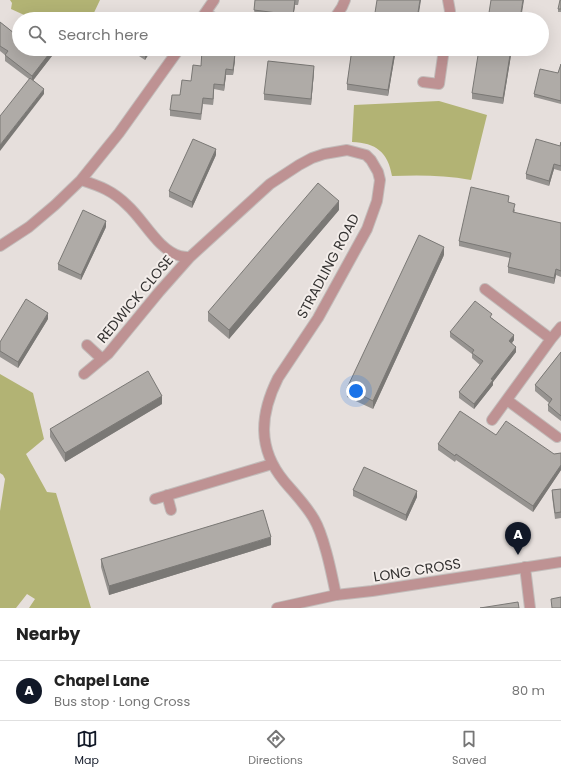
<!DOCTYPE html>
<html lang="en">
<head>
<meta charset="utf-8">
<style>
  :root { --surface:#fff; --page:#f6f6f6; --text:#222; --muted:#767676; --line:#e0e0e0; --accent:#111827 }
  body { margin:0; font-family:Poppins,sans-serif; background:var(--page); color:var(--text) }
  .you { position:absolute; left:356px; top:391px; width:14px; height:14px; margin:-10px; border:3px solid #fff; border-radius:50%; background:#1a73e8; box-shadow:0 0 0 6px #1a73e833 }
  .badge { display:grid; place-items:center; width:26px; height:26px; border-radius:50%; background:var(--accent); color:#fff; font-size:13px; font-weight:700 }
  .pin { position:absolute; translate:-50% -33px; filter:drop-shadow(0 1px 2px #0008) }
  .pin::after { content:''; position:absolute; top:21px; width:14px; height:12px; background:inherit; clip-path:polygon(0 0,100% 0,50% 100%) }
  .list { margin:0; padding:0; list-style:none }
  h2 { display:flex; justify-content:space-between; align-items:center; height:52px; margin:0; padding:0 16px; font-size:17px }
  h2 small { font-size:13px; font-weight:400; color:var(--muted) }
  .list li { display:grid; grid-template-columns:26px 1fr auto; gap:12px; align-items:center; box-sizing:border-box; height:60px; padding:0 16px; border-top:1px solid var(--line) }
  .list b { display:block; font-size:15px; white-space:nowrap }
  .list p { margin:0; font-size:13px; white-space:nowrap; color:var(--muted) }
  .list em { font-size:13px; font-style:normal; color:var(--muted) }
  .icon { flex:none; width:22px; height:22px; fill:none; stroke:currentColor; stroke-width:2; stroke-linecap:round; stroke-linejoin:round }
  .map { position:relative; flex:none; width:561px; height:608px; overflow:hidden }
  .search { position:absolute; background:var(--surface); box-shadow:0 4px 16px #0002; left:12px; right:12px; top:12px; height:44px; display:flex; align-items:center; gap:10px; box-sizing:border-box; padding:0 14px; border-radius:22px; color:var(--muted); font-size:15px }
  .sheet { height:112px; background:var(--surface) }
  nav { display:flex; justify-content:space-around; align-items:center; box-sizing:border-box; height:56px; border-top:1px solid var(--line); background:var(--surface); font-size:11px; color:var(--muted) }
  nav a { display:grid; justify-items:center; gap:2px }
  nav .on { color:var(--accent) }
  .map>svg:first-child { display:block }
  .green { fill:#b2b374 }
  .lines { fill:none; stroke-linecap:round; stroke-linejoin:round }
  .service-casing { stroke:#c2bcba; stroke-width:12 }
  .minor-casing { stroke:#c2bcba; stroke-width:12 }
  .tertiary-casing { stroke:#c2bcba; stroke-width:12 }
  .service { stroke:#be9293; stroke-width:10 }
  .minor { stroke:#be9293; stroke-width:10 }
  .tertiary { stroke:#be9293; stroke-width:10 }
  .wall { fill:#969390 }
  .shaded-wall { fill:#7a7875 }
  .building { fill:#afaba7; stroke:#7a7875 }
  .labels { text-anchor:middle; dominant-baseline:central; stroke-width:4; stroke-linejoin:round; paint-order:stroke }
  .street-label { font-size:14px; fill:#343231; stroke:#f3edea }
</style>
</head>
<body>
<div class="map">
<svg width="561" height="608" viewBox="0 0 561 608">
  <rect width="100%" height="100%" fill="#e6dfdc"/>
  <!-- green -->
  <path class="green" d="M10 0H100L91 19H62L61 16 55 19H33L11 9 12 3Z
    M439 101 487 115 471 180C444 175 419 175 392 176 388 152 376 143 352 142L354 105Z
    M0 374 33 393 44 439 26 454 47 492 56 493 91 608H29L35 599 27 594 16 608H0V511L5 479 3 475 0 473Z"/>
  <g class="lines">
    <!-- service casing -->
    <g class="service-casing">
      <path id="service" d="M525 567 530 608"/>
    </g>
    <!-- minor casing -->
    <g class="minor-casing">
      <path id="minor" d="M448 0 450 11 449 19
        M205 13 216 19
        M201 19 214 0
        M334 19 342 7 345 0
        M423 82 439 84 444 49
        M81 180C100 186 113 191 127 205 144 220 158 250 180 256 183 257 187 257 190 257L270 184 299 165 312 158 324 154 347 150 366 155 371 160 378 172 380 180 377 201 367 229 318 318 278 378C260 414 257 448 284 481 294 493 306 505 314 519 320 529 323 540 326 551 330 565 333 580 336 595
        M0 246 29 227 55 205 81 180 119 133 179 49
        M485 289 551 339
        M87 345 102 359
        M84 374 108 354 159 292 190 257
        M507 400 557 437
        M492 420 551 339 561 327
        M167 495 171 510
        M155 499 272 464"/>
    </g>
    <!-- tertiary casing -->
    <g class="tertiary-casing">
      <path id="tertiary" d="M277 608 336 595 372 591 561 562"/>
    </g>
    <!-- service -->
    <use href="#service" class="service"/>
    <!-- minor -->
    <use href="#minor" class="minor"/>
    <!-- tertiary -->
    <use href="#tertiary" class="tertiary"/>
  </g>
  <!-- wall -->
  <path class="wall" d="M255 0H299L298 5H295L293 19H279L254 16Z
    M561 0V12H558V9Z
    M0 22 19 37 52 56 33 80 44 94 29 79 5 61V55L0 51Z
    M130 49H152L145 60 130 50Z
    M352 49H396L388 96 347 90V84Z
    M512 49 503 104 472 99V93Z
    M235 60 233 75H226L224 91 214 89 213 105 203 104 201 120 170 116V110L180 95 191 81 201 66Z
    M561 64V104L534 97V94L558 73Z
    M314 72 311 105 264 100V94Z
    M561 142V171L554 169 549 186 526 179V174L560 146Z
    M216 155 192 208 169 197V191Z
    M509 202V203L515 210 514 213 561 223V277L556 275 554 284 508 273V267L510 258 459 246V241Z
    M339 210 229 339 208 321V312Z
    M106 227 81 280 58 270V264Z
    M444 255 373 409 347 397V388Z
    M492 318 514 340 512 343 516 352 493 382V385L474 409 459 398V392L480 365 472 358V354L450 337V332Z
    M48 319 18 368 0 357V342Z
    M561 352V421L548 411V405L549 403 535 391V385Z
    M162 404 65 462 50 437V429Z
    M496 435 554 454 561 453V470L533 512 456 460 455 462 438 450V444Z
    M561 489V518L555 519 552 496V490Z
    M353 490 417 497 406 521 353 496Z
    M271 545 109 595 101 567V559Z"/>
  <!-- shaded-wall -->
  <path class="shaded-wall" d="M295 0V5L293 19V15Z
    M420 0H421L418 19H417Z
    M523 0H524L521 19H520Z
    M148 49H152L145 60V54Z
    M395 49H396L388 96V90Z
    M511 49H512L503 104V98Z
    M52 50V56L32 82V76Z
    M235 54V60L233 75V70Z
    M314 66V72L311 105V99Z
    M226 69V75L224 91V85Z
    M214 84V89L213 105V99Z
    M44 89V94L0 151V145Z
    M216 149V155L192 208V202Z
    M554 164V169L549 186V181Z
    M339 201V210L229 339V330Z
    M106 221V227L81 280V275Z
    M444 247V255L373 409V401Z
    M556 269V275L554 284V278Z
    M48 313V319L18 368V362Z
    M514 335V340L509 347V341Z
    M516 347V352L493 382V385L474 409V404L491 379Z
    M162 396V404L65 462V453Z
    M561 465V470L533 512V506Z
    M417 491V497L406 521V515Z
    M271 537V545L109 595V586Z"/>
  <!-- building -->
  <path class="building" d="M255 0H295L293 15 254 10Z
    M377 0H420L417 19H374Z
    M491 0H523L520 19H488Z
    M560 0H561V9H558Z
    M0 22 19 37V49H51L52 50 32 76 5 55 8 51 0 46Z
    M137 49H148L145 54Z
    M352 49H395L388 90 347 84Z
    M479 49H511L503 98 472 93Z
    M202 50 235 54 233 70 226 69 224 85 214 84 213 99 203 98 201 114 170 110 172 95H180L182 80 191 81 193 65 201 66Z
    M268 61 314 66 311 99 264 94Z
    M561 64V101L534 94 540 69 558 73Z
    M30 78 44 89 0 145V116Z
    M193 139 216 149 192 202 169 191Z
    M536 139 560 146 561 142V166L554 164 549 181 526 174Z
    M318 183 339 201 229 330 208 312Z
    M471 187 509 196 508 202 515 204 513 212 561 223V271L556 269 554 278 508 267 511 253 459 241Z
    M83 210 106 221 81 275 58 264Z
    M419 235 444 247 373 401 347 388Z
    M26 299 48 313 18 362 0 351V342Z
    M475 301 492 314 490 317 514 335 509 341 516 347 491 379 493 380 474 404 459 392 483 361 472 353 474 350 450 332Z
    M561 352V416L548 405 552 399 535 385Z
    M148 371 162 396 65 453 50 429Z
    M460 411 496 435 506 421 554 454 561 453V465L533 506 456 454 455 456 438 444Z
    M364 467 417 491 406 515 353 490Z
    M561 489V512L555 513 552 490Z
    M263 510 271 537 109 586 101 559Z
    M561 597V608H552L551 599Z
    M518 602 519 608H480Z"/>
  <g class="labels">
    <!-- street labels -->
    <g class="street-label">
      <text transform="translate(328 266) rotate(-62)">STRADLING ROAD</text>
      <text transform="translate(135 299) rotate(-50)">REDWICK CLOSE</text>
      <text transform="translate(417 570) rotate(-9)">LONG CROSS</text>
    </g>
  </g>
</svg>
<div class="you"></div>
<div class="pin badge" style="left:518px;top:555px">A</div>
<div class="search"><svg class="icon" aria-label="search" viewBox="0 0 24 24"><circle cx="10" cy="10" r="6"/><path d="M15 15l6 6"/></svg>Search here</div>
</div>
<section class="sheet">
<h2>Nearby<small></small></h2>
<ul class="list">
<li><span class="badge">A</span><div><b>Chapel Lane</b><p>Bus stop · Long Cross</p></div><em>80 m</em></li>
</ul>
</section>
<nav>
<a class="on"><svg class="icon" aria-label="map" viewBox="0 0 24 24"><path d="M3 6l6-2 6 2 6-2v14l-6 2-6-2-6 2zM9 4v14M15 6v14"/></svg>Map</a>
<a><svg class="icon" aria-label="directions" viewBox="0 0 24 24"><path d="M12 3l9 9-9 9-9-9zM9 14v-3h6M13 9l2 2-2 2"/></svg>Directions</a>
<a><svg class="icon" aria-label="saved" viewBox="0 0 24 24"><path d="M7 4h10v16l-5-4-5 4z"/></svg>Saved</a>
</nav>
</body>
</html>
